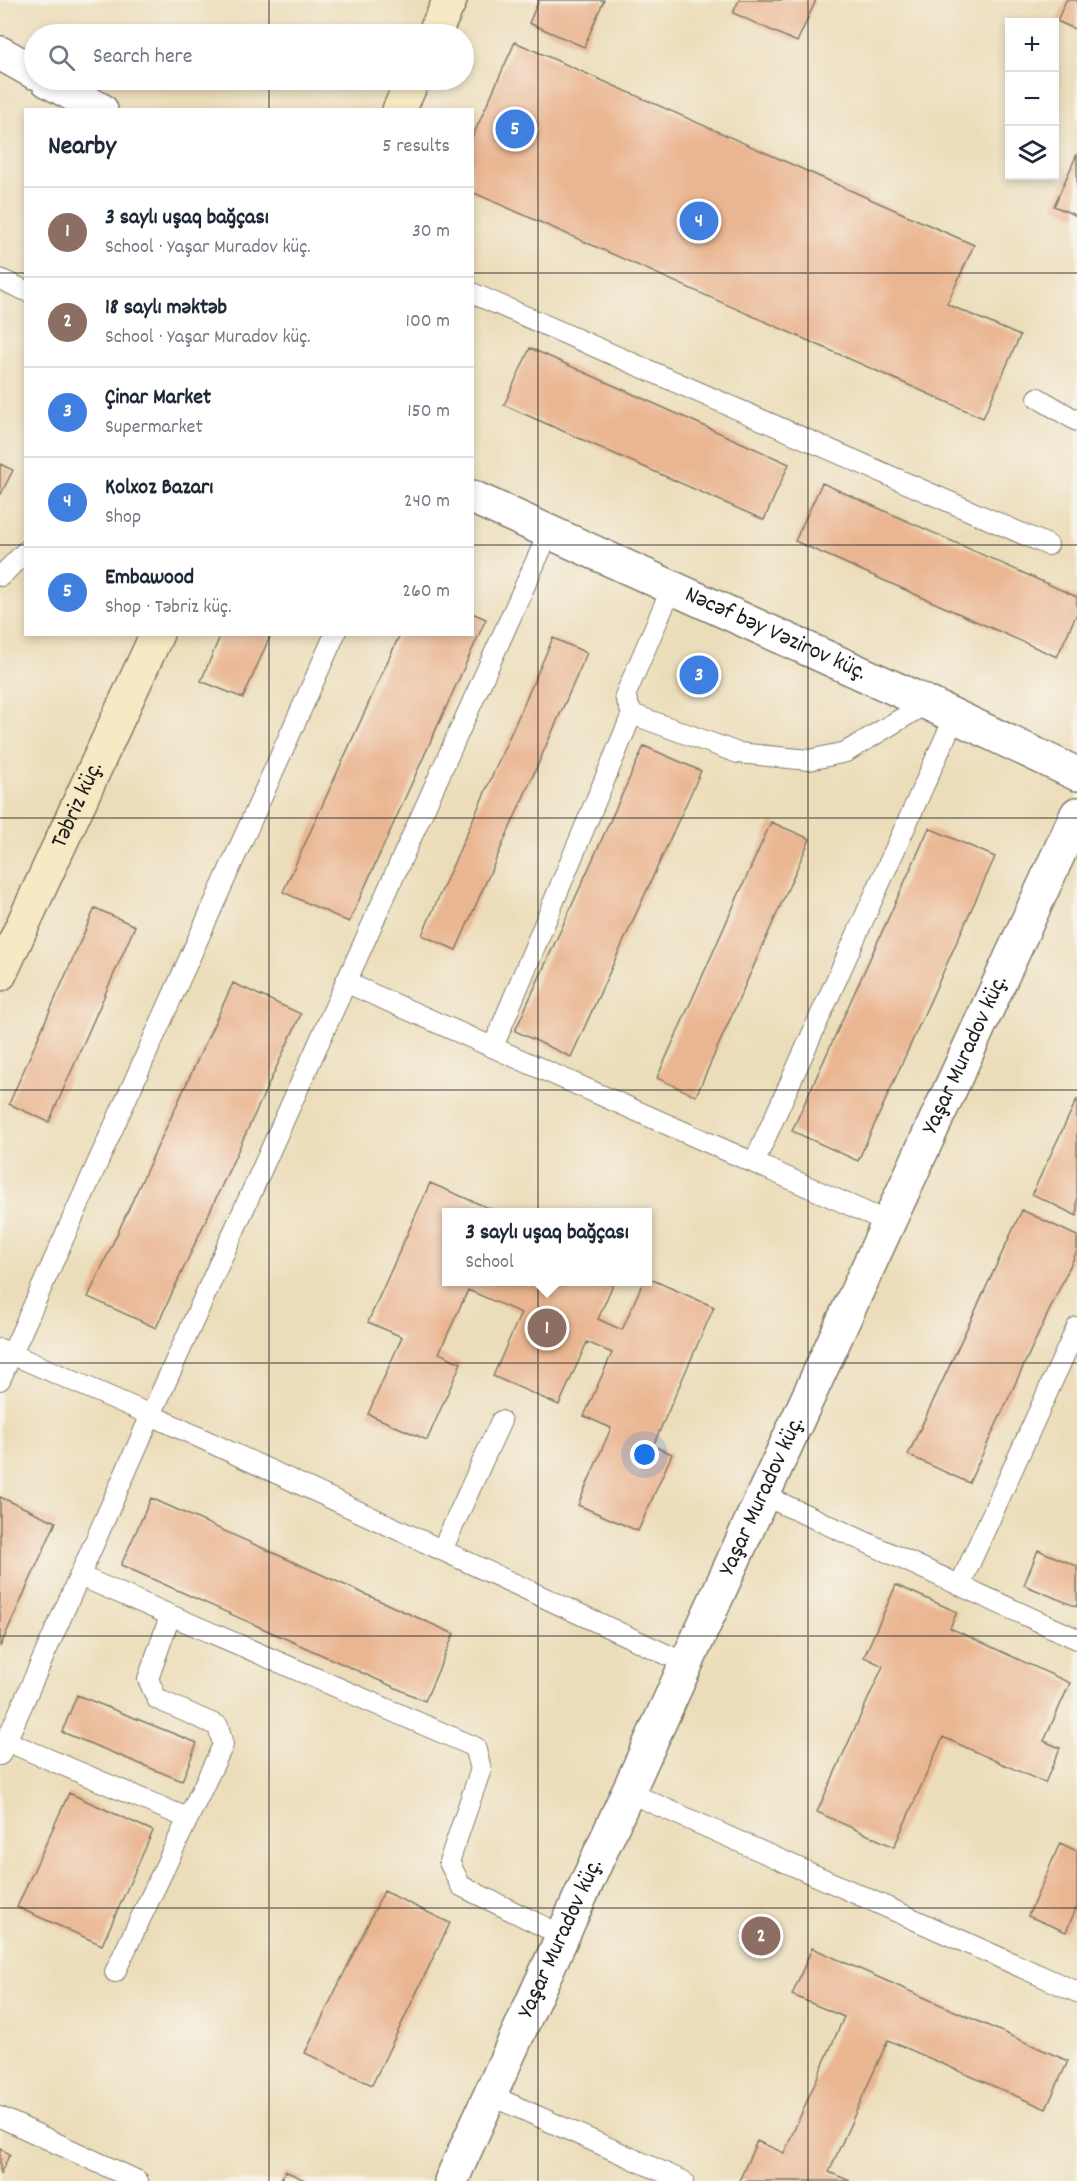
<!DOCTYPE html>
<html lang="en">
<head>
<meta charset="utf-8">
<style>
  :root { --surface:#fff; --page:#f2f2f3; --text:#1f2937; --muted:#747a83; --line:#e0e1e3; --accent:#0f766e }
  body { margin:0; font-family:Dekko,sans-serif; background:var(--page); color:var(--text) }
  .controls { position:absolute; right:18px; top:18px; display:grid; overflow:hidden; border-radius:0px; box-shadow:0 3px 9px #0003 }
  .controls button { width:54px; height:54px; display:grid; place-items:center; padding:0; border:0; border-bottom:2px solid var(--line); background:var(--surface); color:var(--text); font:30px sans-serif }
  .you { position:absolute; left:645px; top:1455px; width:21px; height:21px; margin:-15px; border:4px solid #fff; border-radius:50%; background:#1a73e8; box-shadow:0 0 0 9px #1a73e833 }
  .badge { display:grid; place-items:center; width:39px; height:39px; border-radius:50%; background:var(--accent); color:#fff; font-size:20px; font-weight:700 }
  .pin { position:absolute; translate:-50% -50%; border:3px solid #fff; box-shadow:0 2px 6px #0006 }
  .popup { position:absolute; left:442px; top:1208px; width:210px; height:78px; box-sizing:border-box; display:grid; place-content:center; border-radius:0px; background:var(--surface); filter:drop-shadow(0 2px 4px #0005); font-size:20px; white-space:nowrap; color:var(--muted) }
  .popup b { font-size:22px; color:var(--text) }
  .popup::after { content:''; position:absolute; left:50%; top:100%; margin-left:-12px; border:12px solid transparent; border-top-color:var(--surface) }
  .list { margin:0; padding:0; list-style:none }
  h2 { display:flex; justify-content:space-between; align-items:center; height:78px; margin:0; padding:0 24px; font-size:26px }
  h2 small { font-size:20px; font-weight:400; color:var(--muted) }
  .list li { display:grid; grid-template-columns:39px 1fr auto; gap:18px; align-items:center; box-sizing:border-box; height:90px; padding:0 24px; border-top:2px solid var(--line) }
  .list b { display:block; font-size:22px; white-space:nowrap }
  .list p { margin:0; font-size:20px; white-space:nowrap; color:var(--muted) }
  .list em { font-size:20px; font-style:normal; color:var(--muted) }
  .icon { flex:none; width:33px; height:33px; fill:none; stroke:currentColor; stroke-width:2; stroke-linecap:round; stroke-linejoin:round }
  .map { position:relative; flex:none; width:1077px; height:2181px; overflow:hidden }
  .search { position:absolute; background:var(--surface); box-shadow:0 3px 9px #0003; left:24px; top:24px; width:450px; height:66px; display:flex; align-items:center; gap:15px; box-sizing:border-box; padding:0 21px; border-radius:33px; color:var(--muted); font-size:22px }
  .panel { position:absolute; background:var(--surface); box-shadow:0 3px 9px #0003; left:24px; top:108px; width:450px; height:528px; border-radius:0px }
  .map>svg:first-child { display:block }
  .building { fill:#eab591 }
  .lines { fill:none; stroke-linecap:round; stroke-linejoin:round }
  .service-casing { stroke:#847c6b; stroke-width:22 }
  .minor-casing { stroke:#847c6b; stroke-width:36 }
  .secondary-casing { stroke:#847c6b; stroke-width:36 }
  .service { stroke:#fff; stroke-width:20 }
  .minor { stroke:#fff; stroke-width:33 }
  .secondary { stroke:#f7e9c3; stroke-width:33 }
  .grid { fill:none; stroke:#1c1c1c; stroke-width:1.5; stroke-opacity:0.55 }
  .labels { text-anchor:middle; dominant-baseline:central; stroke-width:5; stroke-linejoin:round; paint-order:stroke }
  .street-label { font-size:24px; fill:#1c1c1c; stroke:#f7f3e8 }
</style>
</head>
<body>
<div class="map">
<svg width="1077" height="2181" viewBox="0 0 1077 2181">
  <rect width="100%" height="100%" fill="#f7f3e8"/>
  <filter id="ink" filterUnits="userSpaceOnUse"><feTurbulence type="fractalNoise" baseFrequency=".0167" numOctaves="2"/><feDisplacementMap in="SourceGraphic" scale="12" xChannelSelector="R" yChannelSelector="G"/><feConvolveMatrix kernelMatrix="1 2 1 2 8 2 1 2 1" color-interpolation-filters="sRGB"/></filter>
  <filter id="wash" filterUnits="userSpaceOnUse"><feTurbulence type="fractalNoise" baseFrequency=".008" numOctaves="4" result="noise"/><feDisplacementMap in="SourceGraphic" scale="24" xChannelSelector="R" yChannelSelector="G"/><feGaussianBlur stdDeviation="1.35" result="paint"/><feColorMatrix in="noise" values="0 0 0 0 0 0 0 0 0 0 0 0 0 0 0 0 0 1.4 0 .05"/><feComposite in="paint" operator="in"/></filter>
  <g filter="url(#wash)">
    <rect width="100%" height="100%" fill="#ecddba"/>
    <g id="blocks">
      <!-- building -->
      <path class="building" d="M539 0H604L584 47 529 23Z
        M739 0H816L797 42 733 13Z
        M1066 0H1077V30L1057 21Z
        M515 42 974 245 947 304 1020 336 983 418 472 192V138Z
        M1077 154V216L1054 206Z
        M530 348 789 464 764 520 504 405Z
        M0 464 13 470 0 496Z
        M822 483 1077 597V613L1057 657 795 541Z
        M472 613 486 619 349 922 283 892 400 634H472Z
        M221 634H271L243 698 201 681Z
        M553 638 587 653 456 950 422 935Z
        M644 746 701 771 571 1057 515 1031Z
        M771 822 810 839 696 1096 657 1078Z
        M929 828 995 857 858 1161 792 1131Z
        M95 908 135 926 49 1122 9 1104Z
        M233 983 301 1014 156 1328 88 1297Z
        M1077 1099V1216L1032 1194Z
        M430 1183 498 1212H446V1282H512L520 1285 521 1282H614L598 1319 622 1330 643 1282H648V1278L714 1307 653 1446 672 1454 638 1531 578 1505 611 1428 584 1416 612 1353 587 1342 559 1405 493 1376 521 1313 468 1290 439 1353 461 1363 427 1440 368 1414 402 1337 368 1322Z
        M1022 1210 1077 1236V1251L969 1483 908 1455Z
        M0 1497 56 1522 0 1647Z
        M151 1498 454 1634 425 1701 121 1565Z
        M1038 1550 1077 1566V1607L1024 1585Z
        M896 1585 957 1612 950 1628 1070 1683 1044 1741 1060 1748 1045 1783 943 1737 894 1847 817 1812 883 1666 864 1657Z
        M77 1695 197 1743 182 1781 62 1732Z
        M69 1793 153 1831 102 1945 17 1907Z
        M1060 1843 1077 1851V1906L1066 1932 1028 1916Z
        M384 1891 450 1923 372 2085 305 2053Z
        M812 1948 1068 2061 1046 2109 888 2040 829 2172 850 2181H739L757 2141 784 2153 844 2017 792 1995Z
        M0 2149 10 2154 0 2174Z
        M285 2171 307 2181H280Z"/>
    </g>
  </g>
  <g filter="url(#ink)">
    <use href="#blocks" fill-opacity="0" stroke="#847c6b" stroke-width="1.5"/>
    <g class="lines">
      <!-- service casing -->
      <g class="service-casing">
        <path id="service" d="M0 279 26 291
          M472 293 1048 545
          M1038 398 1077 421
          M1 576 26 551
          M672 587 625 696 632 714 738 753 809 760 846 752 927 703
          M345 982 890 1223
          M493 1047 632 714
          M754 1163 955 716
          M0 1349 151 1415 687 1664
          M0 1380 335 634
          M763 1495 1077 1639
          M442 1550 501 1421
          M80 1576 475 1747 481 1769 449 1862 461 1886 563 1936
          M960 1585 1077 1327
          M6 1741 187 1818
          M0 1755 151 1415 549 532
          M628 1792 1077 1992
          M115 1972 223 1745 218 1726 157 1699 148 1679 170 1616
          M490 2095 683 2181
          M0 2117 138 2181"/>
      </g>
      <!-- minor casing -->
      <g class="minor-casing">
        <g id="minor">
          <path d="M0 53 34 72"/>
          <path d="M47 80 101 110"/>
          <path id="s1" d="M472 497 927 703 1077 774"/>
          <path id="s2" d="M451 2181 763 1495 1077 814"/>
        </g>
      </g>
      <!-- secondary casing -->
      <g class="secondary-casing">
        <g id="secondary">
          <path d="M434 34 450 0"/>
          <path d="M399 110 413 80"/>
          <path id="s3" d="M0 974 157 634"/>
        </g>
      </g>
      <!-- service -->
      <use href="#service" class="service"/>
      <!-- minor -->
      <use href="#minor" class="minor"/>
      <!-- secondary -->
      <use href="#secondary" class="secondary"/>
    </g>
  </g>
  <!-- grid -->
  <path class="grid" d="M269 0V34M538 0V2181M808 0V2181M269 80V110M0 273H26M472 273H1077M0 545H26M472 545H1077M269 634V2181M0 818H1077M0 1090H1077M0 1363H1077M0 1636H1077M0 1908H1077"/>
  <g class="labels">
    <!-- street labels -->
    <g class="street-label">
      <text stroke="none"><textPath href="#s1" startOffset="333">Nəcəf bəy Vəzirov küç.</textPath></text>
      <text stroke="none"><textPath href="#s3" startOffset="186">Təbriz küç.</textPath></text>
      <text stroke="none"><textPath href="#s2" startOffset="1238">Yaşar Muradov küç.</textPath></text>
      <text stroke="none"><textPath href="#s2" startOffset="752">Yaşar Muradov küç.</textPath></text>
      <text stroke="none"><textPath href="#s2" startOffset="266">Yaşar Muradov küç.</textPath></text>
    </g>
  </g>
</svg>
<div class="controls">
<button>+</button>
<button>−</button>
<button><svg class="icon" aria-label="layers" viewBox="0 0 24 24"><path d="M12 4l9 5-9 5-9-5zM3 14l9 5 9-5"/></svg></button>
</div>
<div class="you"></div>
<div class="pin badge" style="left:547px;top:1328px;background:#8d6e63">1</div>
<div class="popup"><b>3 saylı uşaq bağçası</b>School</div>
<div class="pin badge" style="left:761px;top:1936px;background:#8d6e63">2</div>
<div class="pin badge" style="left:699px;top:675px;background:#3f7fe0">3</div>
<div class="pin badge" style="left:699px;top:221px;background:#3f7fe0">4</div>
<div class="pin badge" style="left:515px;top:129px;background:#3f7fe0">5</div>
<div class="search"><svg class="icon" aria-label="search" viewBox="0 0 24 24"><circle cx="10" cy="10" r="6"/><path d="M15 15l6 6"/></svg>Search here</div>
<section class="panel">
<h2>Nearby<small>5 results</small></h2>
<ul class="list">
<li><span class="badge" style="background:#8d6e63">1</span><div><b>3 saylı uşaq bağçası</b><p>School · Yaşar Muradov küç.</p></div><em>30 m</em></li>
<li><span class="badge" style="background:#8d6e63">2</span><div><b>18 saylı məktəb</b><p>School · Yaşar Muradov küç.</p></div><em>100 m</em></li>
<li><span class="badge" style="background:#3f7fe0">3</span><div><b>Çinar Market</b><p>Supermarket</p></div><em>150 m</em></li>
<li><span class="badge" style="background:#3f7fe0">4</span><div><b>Kolxoz Bazarı</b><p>Shop</p></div><em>240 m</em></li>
<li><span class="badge" style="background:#3f7fe0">5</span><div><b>Embawood</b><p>Shop · Təbriz küç.</p></div><em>260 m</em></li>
</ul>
</section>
</div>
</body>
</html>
